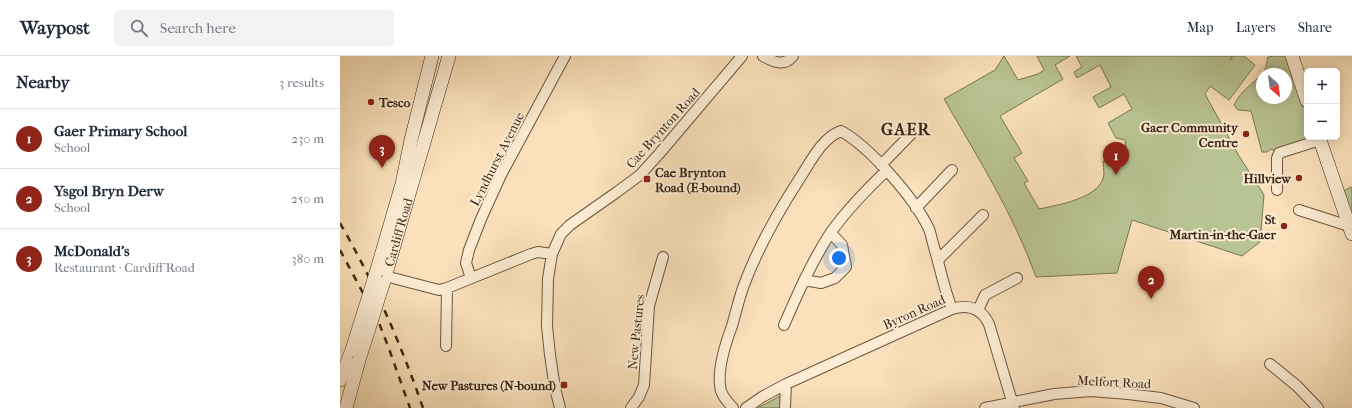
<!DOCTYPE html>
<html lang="en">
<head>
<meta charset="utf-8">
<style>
  :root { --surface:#fff; --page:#f2f2f3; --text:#1f2937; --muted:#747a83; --line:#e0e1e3; --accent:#8f2418 }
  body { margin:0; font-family:"IM FELL French Canon",serif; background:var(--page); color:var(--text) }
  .controls { position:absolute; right:12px; top:12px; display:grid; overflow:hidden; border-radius:6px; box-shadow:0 2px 10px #0003 }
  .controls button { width:36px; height:36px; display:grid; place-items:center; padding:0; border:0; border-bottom:1px solid var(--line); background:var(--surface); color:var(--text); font:20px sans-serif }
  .compass { position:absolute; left:916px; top:12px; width:36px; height:36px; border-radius:50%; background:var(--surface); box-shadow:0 2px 10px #0003; rotate:152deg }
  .you { position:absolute; left:499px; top:202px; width:14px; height:14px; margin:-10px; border:3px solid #fff; border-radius:50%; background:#1a73e8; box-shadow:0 0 0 6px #1a73e833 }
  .badge { display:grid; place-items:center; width:26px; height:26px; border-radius:50%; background:var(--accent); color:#fff; font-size:13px; font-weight:700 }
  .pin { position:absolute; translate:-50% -33px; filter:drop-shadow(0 1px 2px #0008) }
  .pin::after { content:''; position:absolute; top:21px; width:14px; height:12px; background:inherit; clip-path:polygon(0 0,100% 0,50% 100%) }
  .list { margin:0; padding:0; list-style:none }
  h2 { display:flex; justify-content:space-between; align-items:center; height:52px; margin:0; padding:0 16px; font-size:17px }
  h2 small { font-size:13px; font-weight:400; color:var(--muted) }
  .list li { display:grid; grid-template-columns:26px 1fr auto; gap:12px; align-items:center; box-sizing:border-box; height:60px; padding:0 16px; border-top:1px solid var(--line) }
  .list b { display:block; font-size:15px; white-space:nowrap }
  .list p { margin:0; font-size:13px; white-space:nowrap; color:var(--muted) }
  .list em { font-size:13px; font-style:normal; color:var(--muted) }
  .icon { flex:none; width:22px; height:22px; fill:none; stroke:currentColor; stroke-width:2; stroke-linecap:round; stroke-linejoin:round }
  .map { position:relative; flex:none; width:1012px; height:352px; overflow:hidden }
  header { display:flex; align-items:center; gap:24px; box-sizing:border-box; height:56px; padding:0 20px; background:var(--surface); border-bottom:1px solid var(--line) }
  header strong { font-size:19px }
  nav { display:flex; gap:22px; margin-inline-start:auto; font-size:14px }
  .search { width:280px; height:36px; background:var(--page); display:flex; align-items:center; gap:10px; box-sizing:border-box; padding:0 14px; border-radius:6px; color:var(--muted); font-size:15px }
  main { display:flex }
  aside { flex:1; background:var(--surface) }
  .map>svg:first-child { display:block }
  .green { fill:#b9c494; stroke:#7a7655 }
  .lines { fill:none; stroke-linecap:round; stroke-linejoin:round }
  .street-casing { stroke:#6c563f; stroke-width:12 }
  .secondary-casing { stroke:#3c2716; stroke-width:14 }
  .street { stroke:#fcecd3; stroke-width:10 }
  .secondary { stroke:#fcecd3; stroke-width:13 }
  .rail { stroke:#3c2716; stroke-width:2.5; stroke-dasharray:7 7; stroke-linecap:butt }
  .secondary-bridge-casing { stroke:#3c2716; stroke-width:14; stroke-linecap:butt }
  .secondary-bridge { stroke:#fcecd3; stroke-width:13 }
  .poi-dot { fill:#8f2418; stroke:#fcecd3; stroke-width:1.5 }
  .labels { text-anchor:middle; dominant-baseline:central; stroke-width:4; stroke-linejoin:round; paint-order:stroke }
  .poi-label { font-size:13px; font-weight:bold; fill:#3c2716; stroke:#fcecd3; text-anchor:end }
  .street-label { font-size:13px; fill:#3c2716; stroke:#fcecd3 }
  .district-label { font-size:17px; font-weight:bold; letter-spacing:1px; fill:#3c2716; stroke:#fcecd3 }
</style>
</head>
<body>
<header>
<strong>Waypost</strong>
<div class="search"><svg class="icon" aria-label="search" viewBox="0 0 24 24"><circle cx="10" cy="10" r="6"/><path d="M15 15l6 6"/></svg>Search here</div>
<nav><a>Map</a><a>Layers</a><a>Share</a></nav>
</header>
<main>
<aside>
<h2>Nearby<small>3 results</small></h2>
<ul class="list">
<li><span class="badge">1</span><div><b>Gaer Primary School</b><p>School</p></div><em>230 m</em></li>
<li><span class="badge">2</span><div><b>Ysgol Bryn Derw</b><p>School</p></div><em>250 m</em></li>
<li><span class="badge">3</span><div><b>McDonald's</b><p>Restaurant · Cardiff Road</p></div><em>380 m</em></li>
</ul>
</aside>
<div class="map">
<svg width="1012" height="352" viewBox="0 0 1012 352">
  <rect width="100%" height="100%" fill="#fae1bb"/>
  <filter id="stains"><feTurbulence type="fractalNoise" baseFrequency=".005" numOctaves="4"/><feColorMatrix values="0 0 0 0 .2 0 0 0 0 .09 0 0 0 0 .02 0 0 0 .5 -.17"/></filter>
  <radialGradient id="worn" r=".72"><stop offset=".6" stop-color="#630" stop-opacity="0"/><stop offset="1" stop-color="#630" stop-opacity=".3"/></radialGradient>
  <!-- green -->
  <path class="green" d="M664 0 678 24 698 18 704 14 697 0H730L715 9 723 23 660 60 682 97 674 102 688 125 684 127 699 153C718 149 762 142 764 118 764 114 763 109 763 105L775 109C783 103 787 95 785 84L776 82 768 67 792 53 784 38 759 52 753 41 771 31 760 9 737 22 734 16 742 11 736 0H892L890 4 893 0H904L915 9 889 44 870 30 865 38 899 100 924 139 920 186 902 200 792 164 777 217 696 221C673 157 638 102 604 43L655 14Z
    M935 0H952L967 45V81H979L939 97 931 93 927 96H922L911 55 898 54 894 49C902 33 911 30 922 18V42H946V18H922C927 13 926 8 928 1Z
    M1011 131 1012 133V178L998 138Z
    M440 340 442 342 441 352H418Z"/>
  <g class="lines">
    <!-- street casing -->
    <g class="street-casing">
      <path id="street" d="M423 0C434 6 444 11 453 0
        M541 109 574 75
        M937 134V102L939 97 980 84
        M576 152 612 114
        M959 154 1009 170
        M212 198 208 223 207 270 210 299 215 332 220 352
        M598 204 643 159
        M45 220 99 234 107 232 191 198 198 196 212 198 221 178 230 169 277 136 300 119 319 98 402 0
        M131 222 126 207 129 194 141 163 161 119 225 0
        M464 224 481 227 495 222 506 211 502 189 491 177
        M638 254 645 239 677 222
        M444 269C458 237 472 205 491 176 507 154 526 134 546 115
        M106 290 107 232
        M930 308 957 330 978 352
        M291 352 299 341 304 329 309 250 323 201
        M393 352C387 345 380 338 380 329 378 312 386 286 392 270 396 256 399 242 404 229 418 191 438 156 460 122 471 105 482 82 501 75 530 91 575 143 589 173 591 178 592 185 594 191 600 211 604 233 612 253
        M406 352 422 341 446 328 612 253C628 248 641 252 649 268L674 352
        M445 352 446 328
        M645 352 714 338 751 335 788 338 821 342 854 352"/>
    </g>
    <!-- secondary casing -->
    <g class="secondary-casing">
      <g id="secondary">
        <path d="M952 0 967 45"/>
        <path d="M979 81 1012 178"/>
        <path d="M36 217 62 128 71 84 92 0"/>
        <path id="s1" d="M43 228 109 0"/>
        <path d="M0 324 12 294"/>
        <path d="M6 352 19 304"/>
      </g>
    </g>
    <!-- street -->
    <use href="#street" class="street"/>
    <!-- secondary -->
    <use href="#secondary" class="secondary"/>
    <!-- rail -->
    <path class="rail" d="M0 167C34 226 61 288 83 352
      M0 194 39 267 48 290 70 352"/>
    <!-- secondary-bridge casing -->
    <g class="secondary-bridge-casing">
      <path id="secondary-bridge" d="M12 294 36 217
        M19 304 43 228"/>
    </g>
    <!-- secondary-bridge -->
    <use href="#secondary-bridge" class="secondary-bridge"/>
  </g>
  <!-- markers -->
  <g class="poi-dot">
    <circle cx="31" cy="46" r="4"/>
    <circle cx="906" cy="78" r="4"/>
    <circle cx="959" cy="122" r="4"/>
    <rect x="303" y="119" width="8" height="8" rx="2"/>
    <circle cx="944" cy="170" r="4"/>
    <rect x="220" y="325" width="8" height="8" rx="2"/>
  </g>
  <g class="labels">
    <!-- poi labels -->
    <g class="poi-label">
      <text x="39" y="46" text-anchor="start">Tesco</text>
      <text x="898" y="71">Gaer Community<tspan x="898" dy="15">Centre</tspan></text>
      <text x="315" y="116" text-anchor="start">Cae Brynton<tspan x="315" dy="15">Road (E-bound)</tspan></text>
      <text x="951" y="122">Hillview</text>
      <text x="936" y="163">St<tspan x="936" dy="15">Martin-in-the-Gaer</tspan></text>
      <text x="216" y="329">New Pastures (N-bound)</text>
    </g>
    <!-- street labels -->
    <g class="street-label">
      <text transform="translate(323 72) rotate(-48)">Cae Brynton Road</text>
      <text transform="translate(157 103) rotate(-63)">Lyndhurst Avenue</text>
      <text stroke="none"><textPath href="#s1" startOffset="54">Cardiff Road</textPath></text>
      <text transform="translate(574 256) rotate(-24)">Byron Road</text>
      <text transform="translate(296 276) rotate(-84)">New Pastures</text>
      <text transform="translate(774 326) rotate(3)">Melfort Road</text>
    </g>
    <!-- district labels -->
    <g class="district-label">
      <text x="566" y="73">GAER</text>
    </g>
  </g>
  <rect width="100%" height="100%" filter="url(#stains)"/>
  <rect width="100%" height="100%" fill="url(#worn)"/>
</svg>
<div class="controls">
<button>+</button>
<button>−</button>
</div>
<svg class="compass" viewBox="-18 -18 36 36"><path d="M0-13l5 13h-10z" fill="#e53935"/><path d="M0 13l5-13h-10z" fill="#747a83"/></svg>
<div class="you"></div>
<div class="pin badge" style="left:776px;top:119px">1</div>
<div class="pin badge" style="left:811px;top:243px">2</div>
<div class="pin badge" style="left:42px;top:112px">3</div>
</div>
</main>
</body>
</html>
